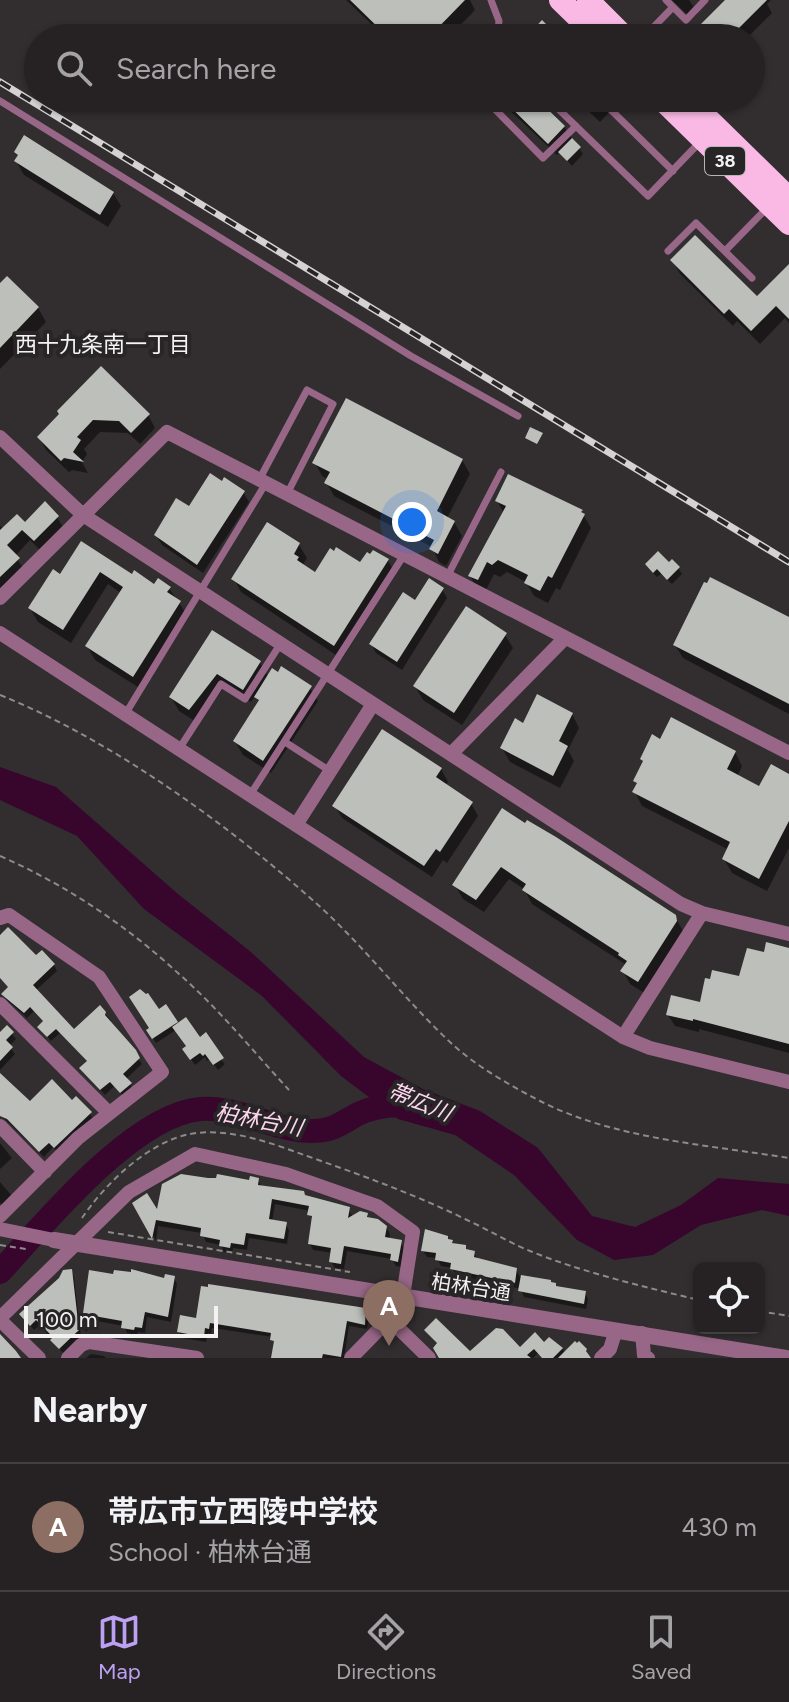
<!DOCTYPE html>
<html lang="en">
<head>
<meta charset="utf-8">
<style>
  :root { --surface:#262224; --page:#322f31; --text:#f1f3f6; --muted:#a4a4a6; --line:#423f41; --accent:#bca0f2 }
  body { margin:0; font-family:Figtree,"Noto Sans JP",sans-serif; background:var(--page); color:var(--text) }
  .controls { position:absolute; right:24px; bottom:24px; display:grid; overflow:hidden; border-radius:12px; box-shadow:0 2px 6px #0004 }
  .controls button { width:72px; height:72px; display:grid; place-items:center; padding:0; border:0; border-bottom:2px solid var(--line); background:var(--surface); color:var(--text); font:40px sans-serif }
  .scale { position:absolute; left:24px; bottom:20px; width:194px; box-sizing:border-box; padding-left:8px; border:4px solid #f5f2f4; border-top:0; font-size:22px; line-height:28px; white-space:nowrap; color:#f5f2f4; -webkit-text-stroke:6px #282527; paint-order:stroke }
  .you { position:absolute; left:412px; top:522px; width:28px; height:28px; margin:-20px; border:6px solid #fff; border-radius:50%; background:#1a73e8; box-shadow:0 0 0 12px #1a73e833 }
  .badge { display:grid; place-items:center; width:52px; height:52px; border-radius:50%; background:var(--accent); color:#fff; font-size:26px; font-weight:700 }
  .pin { position:absolute; translate:-50% -66px; filter:drop-shadow(0 2px 4px #0008) }
  .pin::after { content:''; position:absolute; top:42px; width:28px; height:24px; background:inherit; clip-path:polygon(0 0,100% 0,50% 100%) }
  .list { margin:0; padding:0; list-style:none }
  h2 { display:flex; justify-content:space-between; align-items:center; height:104px; margin:0; padding:0 32px; font-size:34px }
  h2 small { font-size:26px; font-weight:400; color:var(--muted) }
  .list li { display:grid; grid-template-columns:52px 1fr auto; gap:24px; align-items:center; box-sizing:border-box; height:128px; padding:0 32px; border-top:2px solid var(--line) }
  .list b { display:block; font-size:30px; white-space:nowrap }
  .list p { margin:0; font-size:26px; white-space:nowrap; color:var(--muted) }
  .list em { font-size:26px; font-style:normal; color:var(--muted) }
  .icon { flex:none; width:44px; height:44px; fill:none; stroke:currentColor; stroke-width:2; stroke-linecap:round; stroke-linejoin:round }
  .map { position:relative; flex:none; width:789px; height:1358px; overflow:hidden }
  .search { position:absolute; background:var(--surface); box-shadow:0 2px 6px #0004; left:24px; right:24px; top:24px; height:88px; display:flex; align-items:center; gap:20px; box-sizing:border-box; padding:0 28px; border-radius:44px; color:var(--muted); font-size:30px }
  .sheet { height:232px; background:var(--surface) }
  nav { display:flex; justify-content:space-around; align-items:center; box-sizing:border-box; height:112px; border-top:2px solid var(--line); background:var(--surface); font-size:22px; color:var(--muted) }
  nav a { display:grid; justify-items:center; gap:4px }
  nav .on { color:var(--accent) }
  .map>svg:first-child { display:block }
  .water { fill:#38062d }
  .shadow { fill:#0007 }
  .lines { fill:none; stroke-linecap:round; stroke-linejoin:round }
  .river { stroke:#38062d; stroke-width:24 }
  .building { fill:#bdbfbb }
  .path { stroke:#8d8a8c; stroke-width:2; stroke-dasharray:6 4; stroke-linecap:butt }
  .service { stroke:#986788; stroke-width:7 }
  .minor { stroke:#986788; stroke-width:14 }
  .tertiary { stroke:#986788; stroke-width:16 }
  .trunk { stroke:#fab9e4; stroke-width:22 }
  .rail-casing { stroke:#d5d2d4; stroke-width:7 }
  .rail { stroke:#282527; stroke-width:4; stroke-dasharray:12; stroke-linecap:butt }
  .labels { text-anchor:middle; dominant-baseline:central; stroke-width:8; stroke-linejoin:round; paint-order:stroke }
  .shield { fill:#282527; stroke:#b8b4b6; stroke-width:2 }
  .shield-label { font-size:18px; font-weight:bold; fill:#f5f2f4 }
  .street-label { font-size:20px; fill:#f5f2f4; stroke:#282527 }
  .neighbourhood-label { font-size:22px; fill:#f5f2f4; stroke:#282527 }
  .water-label { font-size:22px; font-style:italic; fill:#fed5f0; stroke:#282527 }
</style>
</head>
<body>
<div class="map">
<svg width="789" height="1358" viewBox="0 0 789 1358">
  <rect width="100%" height="100%" fill="#322e30"/>
  <!-- water -->
  <path class="water" d="M0 767 56 787 178 894 251 952 364 1057 423 1089 480 1111 538 1148 592 1216 635 1227 681 1205 718 1178 789 1184V1216L762 1210 701 1225 653 1255 614 1260 577 1240 514 1175 455 1135 398 1119 341 1076 262 996 144 909 77 836 0 800Z"/>
  <!-- shadow -->
  <path class="shadow" d="M346 0H470L475 10 448 38H386Z
    M672 0H689L698 13 692 19Z
    M728 0H771L767 4 772 13 747 38H690Z
    M497 98H542L538 102 564 127 583 154 572 166 560 152 557 155Z
    M575 98H615L618 103 600 122Z
    M16 152 113 193 121 206 108 227 24 175 16 161 19 157Z
    M673 261 757 299 789 267V323L785 318 760 344 737 321 733 326 680 274Z
    M7 279 38 308 46 322 0 369V286Z
    M61 414 148 415 155 428 140 444 128 433 100 432 84 449 87 454 82 462 88 473 72 470 69 472 46 450 39 437Z
    M462 460 470 474 447 518 454 522 462 536 446 566 439 562 432 547 334 496 327 483 328 479 322 476 315 463Z
    M243 492 249 502 203 573 162 545 156 535 190 508Z
    M497 501 581 511 591 528 560 590 556 588 548 603 534 596 526 582 507 572 500 577 494 574 485 592 478 589 470 576 504 513Z
    M57 517 64 529 42 552 30 540 15 556 25 571 0 593V526L4 529Z
    M81 544 132 576 155 587 169 588 188 616 141 689 95 660 87 646 121 593 108 584 71 643 38 622 30 608 60 576Z
    M299 545 307 558 302 566 316 574 361 565 374 552 388 561 396 574 342 659 241 592 234 579Z
    M669 565 678 568 682 574 672 584 661 574 657 577 651 571Z
    M442 589 447 598 402 670 376 653 371 644 416 602Z
    M789 620V714L683 658 675 645Z
    M212 633 260 663 269 678 310 688 318 701 271 773 243 755 235 741 260 703 255 696 251 702 225 686 198 723 179 711 171 697Z
    M505 635 513 648 462 725 423 700 415 686Z
    M572 714 579 728 568 750 574 761 560 788 510 762 502 748 524 725Z
    M661 741 735 752 742 766 737 777 760 789 789 776V848L767 891 732 873 724 859 729 850 642 806 635 792 644 764 642 759Z
    M441 769 448 782 445 786 471 803 478 816 447 863 443 860 432 877 342 818 335 806Z
    M526 826 675 917 683 931 646 994 630 984 623 971 625 964 532 904 524 889 509 879 484 912 463 899 455 885Z
    M0 933 36 958 54 965 57 971 35 991 74 1031 105 1013 142 1064 126 1079 133 1089 124 1097 114 1086 105 1095 81 1069 88 1062 60 1033 51 1041 40 1028 45 1023 34 1011 27 1018 7 1000 4 995 10 988 0 978Z
    M789 950V1053L699 1029V1032L675 1026 668 1015 701 1005Z
    M165 1007 177 1025 200 1039 225 1064 218 1070 210 1059 207 1061 205 1057 195 1065 184 1049 188 1047 176 1030 156 1043 149 1031 158 1012Z
    M7 1028 16 1039 9 1046 15 1054 0 1070V1035Z
    M0 1076 30 1103H72L90 1114 93 1119 58 1152 53 1147 44 1157 0 1114Z
    M0 1143 12 1158 0 1169Z
    M258 1180 262 1187 348 1209 353 1217 367 1215 369 1219 386 1227 390 1234 389 1240 400 1242 404 1248 401 1267 396 1266 392 1259 347 1251 344 1269 335 1268 331 1261 333 1253 313 1250 310 1244 313 1222 310 1211 275 1204 272 1222 285 1224 289 1230 287 1244 249 1238 247 1250 233 1248 232 1253 224 1252 221 1245 206 1242 202 1233 158 1226 156 1241 135 1204 158 1215Z
    M0 1182 12 1196 4 1206 0 1203Z
    M449 1241 474 1253 478 1259 516 1270 520 1277 555 1285 557 1289 585 1293 588 1299 586 1309 524 1297 521 1289 456 1275 452 1268 441 1266 437 1258 427 1257 423 1251Z
    M71 1271 74 1277 81 1337 63 1353 40 1325 34 1330 21 1314Z
    M91 1272 166 1281 174 1278 177 1284 171 1322 147 1317 145 1333 138 1332 137 1335 127 1333 124 1326 97 1321 86 1332 83 1327Z
    M365 1310 369 1316 367 1329 349 1326 344 1358H273L275 1345 273 1337 212 1328 211 1334 208 1333 206 1342 183 1338 179 1332 198 1320Z
    M426 1331 470 1353 520 1350 556 1343 566 1353 586 1350 589 1358H542L538 1353 533 1358H441L438 1345Z
    M91 1354 104 1356 106 1358H86Z"/>
  <g class="lines">
    <!-- river -->
    <path class="river" d="M0 1272C44 1224 133 1115 200 1109 240 1106 275 1132 314 1131 335 1130 341 1123 358 1114 375 1106 394 1104 412 1106"/>
  </g>
  <!-- building -->
  <path class="building" d="M350 0H465L428 38H389Z
    M725 0H767L729 38H687Z
    M542 20 560 38H525Z
    M501 98H536L565 126 548 144Z
    M24 135 114 192 100 215 14 161 18 155 14 152Z
    M572 138 581 147 567 161 558 152Z
    M695 235 757 296 789 264V319L776 306 751 331 729 309 724 314 670 260Z
    M7 276 39 307 0 348V283Z
    M101 366 150 414 131 433 119 421 93 420 77 437 81 440 73 452 84 462 64 458 61 461 37 437 59 414 57 411Z
    M346 398 463 459 437 511 455 521 438 554 429 549 434 540 324 483 330 472 312 463Z
    M530 427 543 433 537 444 525 438Z
    M210 473 222 481 224 477 245 491 197 565 154 535 176 498 189 506Z
    M508 474 583 510 581 512 585 514 552 578 548 576 540 591 524 583 528 575 498 560 492 565 487 562 478 580 468 576 506 506 495 501Z
    M45 501 59 516 34 541 22 530 7 545 20 558 0 577V530L17 514 25 522Z
    M267 522 300 543 294 554 299 557 297 560 315 572 330 548 334 551 336 547 360 562 367 552 370 554 373 550 389 559 334 646 231 579Z
    M81 541 132 574 134 570 154 584 158 578 171 587 167 592 181 601 133 677 85 646 123 587 100 572 63 630 28 608 53 569 60 574Z
    M658 551 669 562 672 559 680 567 667 580 657 569 653 573 645 564Z
    M710 577 789 617V704L673 645 704 582 707 583Z
    M429 578 444 588 397 662 369 644 403 592 415 600Z
    M466 606 507 633 454 713 413 686Z
    M212 630 261 661 243 690 217 674 189 710 169 697Z
    M281 666 312 686 263 761 233 741 259 700 254 697 272 668 278 672Z
    M537 694 573 713 559 741 568 746 553 776 500 748 515 718 523 723Z
    M671 717 736 751 727 769 759 786 771 764 789 774V821L759 879 722 859 730 842 632 792 637 783 633 781 643 761 640 759 652 734 660 739Z
    M382 729 442 768 436 777 473 802 440 852 436 849 424 866 332 806Z
    M502 808 525 823 527 820 556 837 676 915 677 921 638 982 620 971 627 961 618 955 619 953 522 890 526 884 501 867 476 900 452 885Z
    M8 927 36 955 42 950 55 964 33 985 74 1029 100 1005 106 1012 105 1015 136 1050 140 1058 123 1074 132 1083 120 1093 110 1082 100 1090 79 1068 87 1061 56 1029 47 1037 37 1027 43 1021 30 1007 24 1013 1 994 8 987 0 978V935Z
    M766 942 789 948V1044L693 1019V1021L666 1015 671 995 700 1002 705 978 710 979 712 970 739 976 747 948 764 952Z
    M140 989 146 994 148 993 159 1009 166 1004 178 1022 152 1039 146 1030 149 1028 129 997Z
    M186 1017 200 1037 206 1032 224 1058 213 1065 205 1054 203 1056 200 1053 190 1060 182 1049 186 1046 172 1027Z
    M7 1025 14 1032 6 1040 13 1047 0 1061V1032Z
    M0 1073 30 1101 52 1079 72 1100 76 1096 92 1112 54 1148 49 1143 39 1152 7 1119 0 1116Z
    M181 1174 208 1178H216L217 1174 249 1180 250 1176 259 1178 258 1185 304 1191 305 1195 350 1207 348 1218 360 1211 368 1213 367 1217 378 1219 387 1226 385 1237 402 1240 398 1262 390 1260 391 1254 344 1246 341 1264 329 1262 331 1248 308 1244 312 1216 307 1215 309 1206 272 1199 269 1219 287 1222 284 1239 246 1233 244 1245 231 1243 230 1248 219 1246 220 1240 200 1236 201 1228 156 1220 152 1239 132 1203 147 1193 157 1209 162 1184Z
    M425 1229 448 1236V1239L453 1240 452 1243 466 1245V1249L475 1251 474 1257 517 1268 515 1283 450 1269 451 1263 435 1260 436 1253 421 1251Z
    M72 1269 79 1330 59 1349 50 1340 53 1337 36 1320 30 1326 19 1314 59 1278 63 1270Z
    M131 1269 164 1278 165 1274 175 1276 168 1317 145 1312 142 1328 135 1327 134 1330 121 1328 122 1321 94 1316 81 1328 89 1270 113 1274 114 1270 131 1272Z
    M521 1275 551 1280V1282L556 1283V1286L586 1291 584 1304 518 1291Z
    M208 1284 366 1308 365 1325 347 1321 341 1357 323 1354 322 1358H271L274 1341 270 1340 271 1333 210 1323 209 1329 205 1328 204 1337 177 1332 180 1315 196 1318 201 1286 208 1287Z
    M436 1318 470 1351 496 1328 503 1329 520 1347 535 1332 544 1342 549 1337 563 1348 553 1358H542L534 1349 527 1355 531 1358H439L433 1348 437 1343 424 1330Z
    M0 1334 16 1351 21 1358H0Z
    M575 1341 577 1343 579 1341 587 1349 586 1351 591 1358H558Z"/>
  <g class="lines">
    <!-- path -->
    <path class="path" d="M0 695C110 739 229 825 317 904 365 947 404 999 451 1043 477 1067 511 1086 542 1102 615 1139 709 1145 789 1158
      M0 856C66 885 126 925 179 974 219 1009 253 1051 289 1090
      M82 1218C105 1184 148 1142 190 1134 229 1127 271 1143 307 1156 361 1175 414 1194 465 1219 487 1229 508 1242 530 1251 581 1272 645 1287 699 1300
      M108 1232 350 1272
      M0 1245 26 1249
      M759 1311 789 1316"/>
    <!-- service -->
    <path class="service" d="M491 0 499 21 497 38
      M673 7 686 20 705 0
      M643 38 673 7 666 0
      M484 98 543 158 576 126
      M547 98 648 196 699 143
      M0 101 411 356 518 416
      M606 105 673 171
      M668 251 696 223 752 278
      M725 251 768 207
      M259 480 307 390 333 404 287 494
      M447 577 501 472
      M126 713 266 483
      M285 742 330 771
      M179 749 221 684 245 699 281 643
      M250 795 404 555"/>
    <!-- minor -->
    <path class="minor" d="M0 437 83 515 681 904 702 913 789 934
      M0 598 167 432 789 753
      M0 633 623 1037 650 1048 789 1082
      M451 754 565 638
      M296 825 373 704
      M0 918 9 915 99 977 162 1072 78 1138 0 1216
      M0 1004 109 1113
      M623 1037 702 913
      M0 1126 45 1172
      M0 1229 54 1240
      M0 1318 129 1192 195 1154 286 1174 377 1206 413 1232 403 1296 389 1319 351 1358
      M389 1319 429 1358
      M0 1320 39 1358
      M642 1333 644 1355 648 1358
      M68 1358 81 1345 89 1342 197 1358
      M601 1358 610 1349 616 1330"/>
    <!-- tertiary -->
    <path class="tertiary" d="M54 1240 786 1358"/>
    <!-- trunk -->
    <path class="trunk" d="M560 0 599 38
      M588 0 626 38
      M660 98 789 224
      M687 98 789 198"/>
    <!-- rail casing -->
    <g class="rail-casing">
      <path id="rail" d="M0 82 789 562"/>
    </g>
    <!-- rail -->
    <use href="#rail" class="rail"/>
  </g>
  <g class="labels">
    <!-- shield labels -->
    <rect class="shield" x="705" y="147" width="40" height="28" rx="6"/>
    <g class="shield-label">
      <text x="725" y="161">38</text>
    </g>
    <!-- street labels -->
    <g class="street-label">
      <text transform="translate(471 1287) rotate(9)">柏林台通</text>
    </g>
    <!-- neighbourhood labels -->
    <g class="neighbourhood-label">
      <text x="103" y="344">西十九条南一丁目</text>
    </g>
    <!-- water labels -->
    <g class="water-label">
      <text transform="translate(420 1102) rotate(22)">帯広川</text>
      <text transform="translate(259 1120) rotate(11)">柏林台川</text>
    </g>
  </g>
</svg>
<div class="controls">
<button><svg class="icon" aria-label="locate" viewBox="0 0 24 24"><circle cx="12" cy="12" r="6"/><path d="M12 2v4M12 18v4M2 12h4M18 12h4"/></svg></button>
</div>
<div class="scale">100 m</div>
<div class="you"></div>
<div class="pin badge" style="left:389px;top:1346px;background:#8d6e63">A</div>
<div class="search"><svg class="icon" aria-label="search" viewBox="0 0 24 24"><circle cx="10" cy="10" r="6"/><path d="M15 15l6 6"/></svg>Search here</div>
</div>
<section class="sheet">
<h2>Nearby<small></small></h2>
<ul class="list">
<li><span class="badge" style="background:#8d6e63">A</span><div><b>帯広市立西陵中学校</b><p>School · 柏林台通</p></div><em>430 m</em></li>
</ul>
</section>
<nav>
<a class="on"><svg class="icon" aria-label="map" viewBox="0 0 24 24"><path d="M3 6l6-2 6 2 6-2v14l-6 2-6-2-6 2zM9 4v14M15 6v14"/></svg>Map</a>
<a><svg class="icon" aria-label="directions" viewBox="0 0 24 24"><path d="M12 3l9 9-9 9-9-9zM9 14v-3h6M13 9l2 2-2 2"/></svg>Directions</a>
<a><svg class="icon" aria-label="saved" viewBox="0 0 24 24"><path d="M7 4h10v16l-5-4-5 4z"/></svg>Saved</a>
</nav>
</body>
</html>
